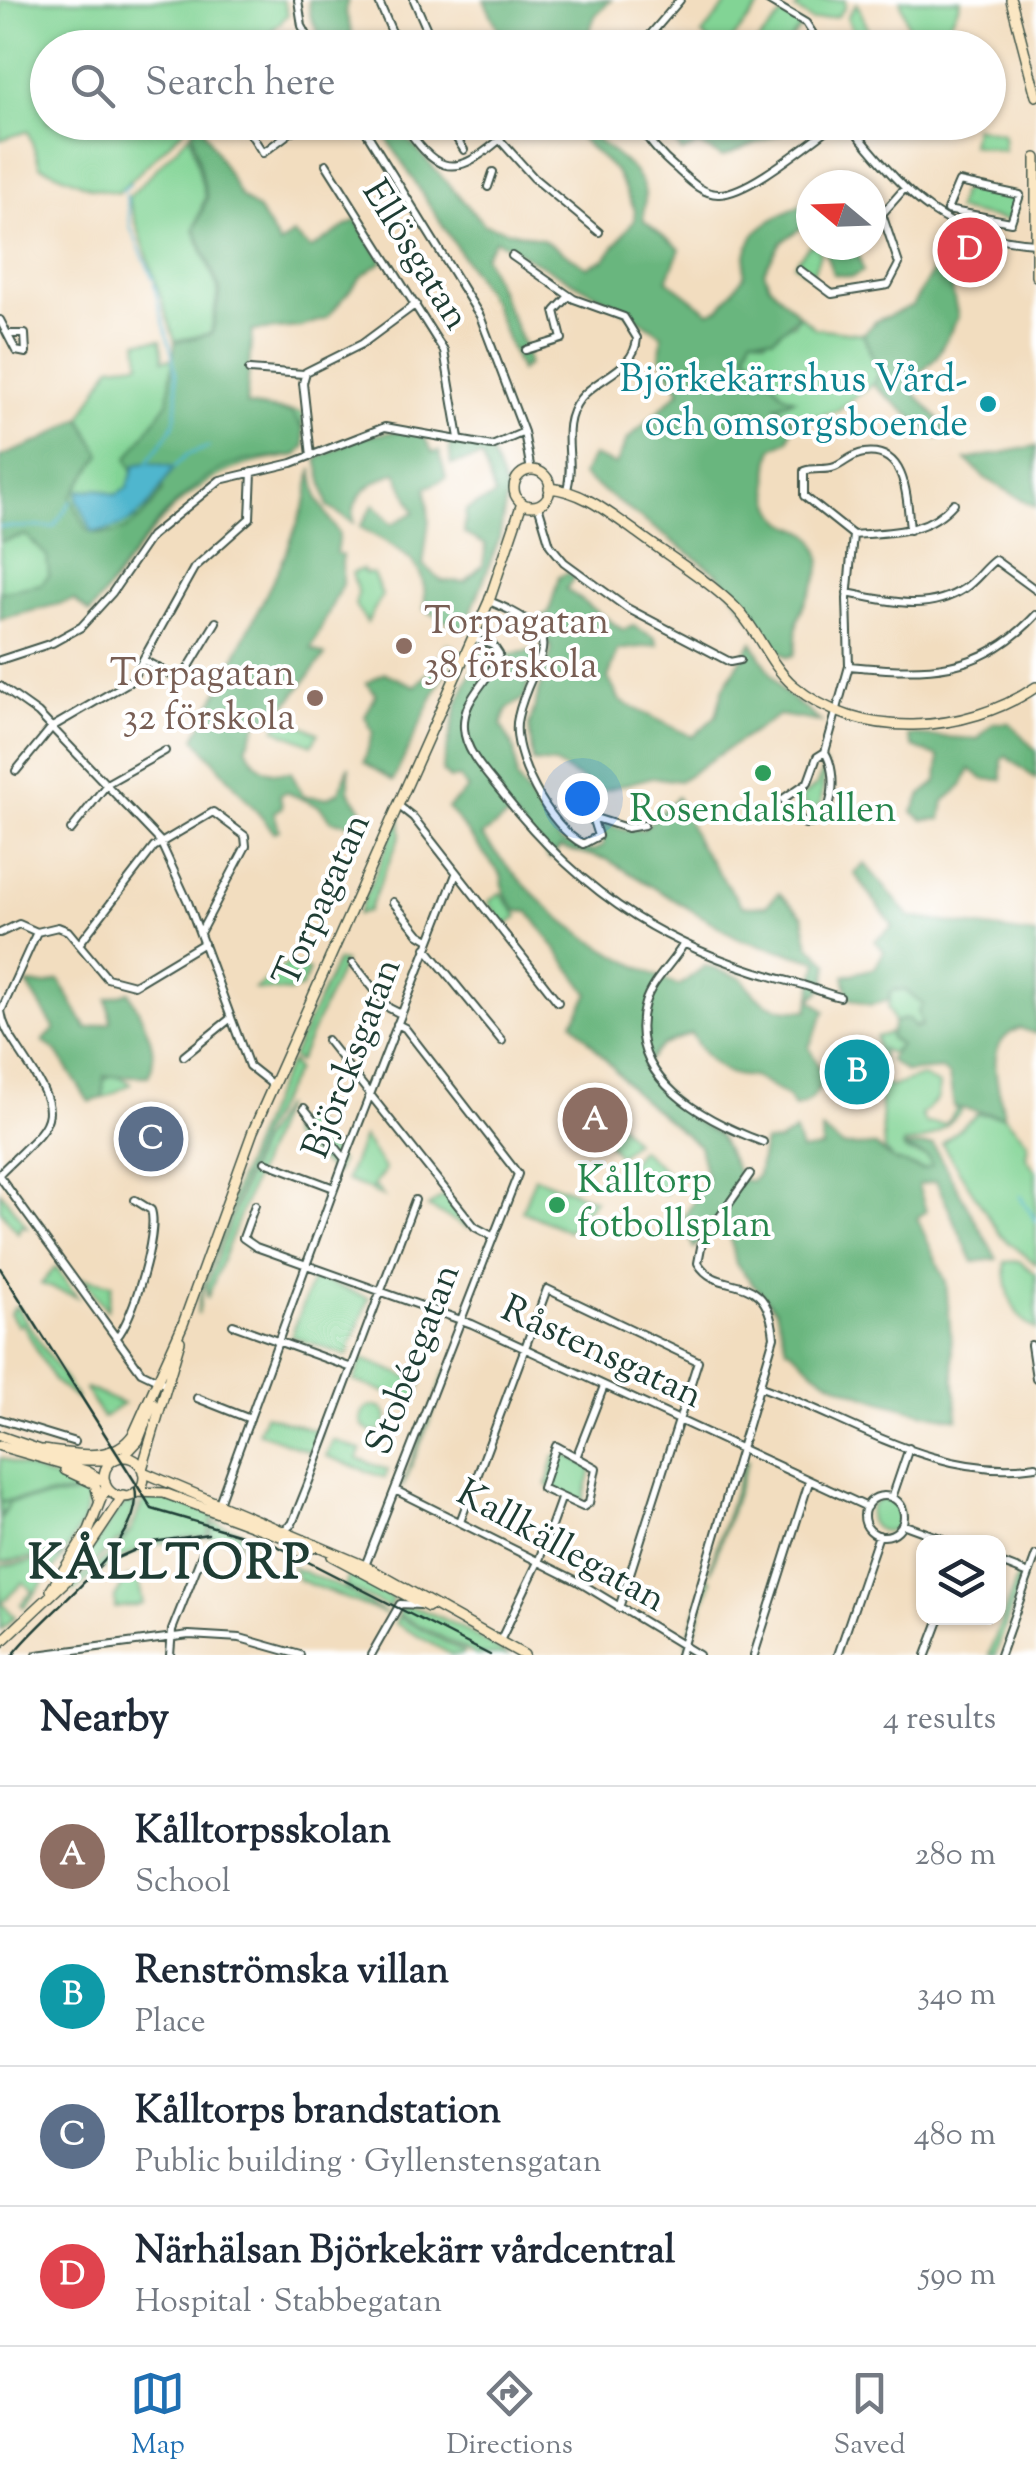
<!DOCTYPE html>
<html lang="en">
<head>
<meta charset="utf-8">
<style>
  :root { --surface:#fff; --page:#f6f6f7; --text:#1f2937; --muted:#747a83; --line:#e0e1e3; --accent:#1f6fb2 }
  body { margin:0; font-family:"Sorts Mill Goudy",serif; background:var(--page); color:var(--text) }
  .controls { position:absolute; right:30px; bottom:30px; display:grid; overflow:hidden; border-radius:20px; box-shadow:0 2px 8px #0004 }
  .controls button { width:90px; height:90px; display:grid; place-items:center; padding:0; border:0; border-bottom:2px solid var(--line); background:var(--surface); color:var(--text); font:50px sans-serif }
  .compass { position:absolute; left:796px; top:170px; width:90px; height:90px; border-radius:50%; background:var(--surface); box-shadow:0 2px 8px #0004; rotate:289deg }
  .you { position:absolute; left:582px; top:798px; width:35px; height:35px; margin:-25px; border:8px solid #fff; border-radius:50%; background:#1a73e8; box-shadow:0 0 0 15px #1a73e833 }
  .badge { display:grid; place-items:center; width:65px; height:65px; border-radius:50%; background:var(--accent); color:#fff; font-size:32px; font-weight:700 }
  .pin { position:absolute; translate:-50% -50%; border:5px solid #fff; box-shadow:0 2px 10px #0006 }
  .list { margin:0; padding:0; list-style:none }
  h2 { display:flex; justify-content:space-between; align-items:center; height:130px; margin:0; padding:0 40px; font-size:42px }
  h2 small { font-size:32px; font-weight:400; color:var(--muted) }
  .list li { display:grid; grid-template-columns:65px 1fr auto; gap:30px; align-items:center; box-sizing:border-box; height:140px; padding:0 40px; border-top:2px solid var(--line) }
  .list b { display:block; font-size:38px; white-space:nowrap }
  .list p { margin:0; font-size:32px; white-space:nowrap; color:var(--muted) }
  .list em { font-size:32px; font-style:normal; color:var(--muted) }
  .icon { flex:none; width:55px; height:55px; fill:none; stroke:currentColor; stroke-width:2; stroke-linecap:round; stroke-linejoin:round }
  .map { position:relative; flex:none; width:1036px; height:1655px; overflow:hidden }
  .search { position:absolute; background:var(--surface); box-shadow:0 2px 8px #0004; left:30px; right:30px; top:30px; height:110px; display:flex; align-items:center; gap:25px; box-sizing:border-box; padding:0 35px; border-radius:55px; color:var(--muted); font-size:38px }
  .sheet { height:690px; background:var(--surface) }
  nav { display:flex; justify-content:space-around; align-items:center; box-sizing:border-box; height:140px; border-top:2px solid var(--line); background:var(--surface); font-size:28px; color:var(--muted) }
  nav a { display:grid; justify-items:center; gap:5px }
  nav .on { color:var(--accent) }
  .map>svg:first-child { display:block }
  .green { fill:#82d495; stroke:#508864; stroke-width:2.5 }
  .forest { fill:#69b67e; stroke:#447a59; stroke-width:2.5; fill-rule:evenodd }
  .water { fill:#4fb6ce; stroke:#377a81; stroke-width:2.5 }
  .lines { fill:none; stroke-linecap:round; stroke-linejoin:round }
  .stream { stroke:#4fb6ce; stroke-width:2.5 }
  .street-casing { stroke:#3f5549; stroke-width:10 }
  .secondary-casing { stroke:#3f5549; stroke-width:12 }
  .street { stroke:#fff; stroke-width:6 }
  .secondary { stroke:#fbe7c3; stroke-width:9 }
  .tram { stroke:#1f3d34; stroke-width:2.5 }
  .culture-dot { fill:#0f9aa8; stroke:#fff; stroke-width:4 }
  .education-dot { fill:#8d6e63; stroke:#fff; stroke-width:4 }
  .leisure-dot { fill:#2e9e5b; stroke:#fff; stroke-width:4 }
  .labels { text-anchor:middle; dominant-baseline:central; stroke-width:8; stroke-linejoin:round; paint-order:stroke }
  .street-label { font-size:38px; fill:#1f3d34; stroke:#fff }
  .culture-label { font-size:38px; fill:#0d838f; stroke:#fff; text-anchor:end }
  .education-label { font-size:38px; fill:#785e54; stroke:#fff; text-anchor:start }
  .leisure-label { font-size:38px; fill:#27864d; stroke:#fff }
  .district-label { font-size:48px; font-weight:bold; letter-spacing:2.5px; fill:#1f3d34; stroke:#fff }
</style>
</head>
<body>
<div class="map">
<svg width="1036" height="1655" viewBox="0 0 1036 1655">
  <rect width="100%" height="100%" fill="#fff"/>
  <filter id="ink" filterUnits="userSpaceOnUse"><feTurbulence type="fractalNoise" baseFrequency=".01" numOctaves="2"/><feDisplacementMap in="SourceGraphic" scale="20" xChannelSelector="R" yChannelSelector="G"/><feConvolveMatrix kernelMatrix="1 2 1 2 8 2 1 2 1" color-interpolation-filters="sRGB"/></filter>
  <filter id="wash" filterUnits="userSpaceOnUse"><feTurbulence type="fractalNoise" baseFrequency=".0048" numOctaves="4" result="noise"/><feDisplacementMap in="SourceGraphic" scale="40" xChannelSelector="R" yChannelSelector="G"/><feGaussianBlur stdDeviation="2.25" result="paint"/><feColorMatrix in="noise" values="0 0 0 0 0 0 0 0 0 0 0 0 0 0 0 0 0 1.4 0 .05"/><feComposite in="paint" operator="in"/></filter>
  <g filter="url(#wash)">
    <rect width="100%" height="100%" fill="#f2ddbf"/>
    <!-- green -->
    <path class="green" d="M0 0H283L288 14 257 47 48 48V122L190 123 118 193 92 188 40 166 28 131 0 140Z
      M730 0 762 4 726 47H716L702 35Z
      M804 0H845V7L838 16 812 21 795 9Z
      M900 0H961C951 26 937 48 907 47L909 29Z
      M857 3 868 29 857 42 847 17Z
      M783 14 802 26 784 47H753Z
      M974 127 1003 133 1004 151 971 145Z
      M190 134 205 197 194 230 218 289 211 333 175 341 128 198Z
      M967 189 1017 200 1009 221 956 210 961 192Z
      M818 245 820 254 812 276 794 264 809 246Z
      M799 315 815 328 863 334 880 378 837 411 801 421 775 406 787 403 784 395 747 352 752 336 765 340 782 327 794 324Z
      M161 340 163 360 248 351 246 405 302 413 305 446 297 455C272 460 244 462 222 474 161 505 130 562 90 613L74 600 0 619V457L41 441 81 418 111 366 140 363 138 341Z
      M362 569 364 573 373 574 382 595 367 623 355 605 358 593 352 573Z
      M294 721 318 733 312 745 275 729 277 724Z
      M826 764 821 803 811 814 800 798 816 786Z
      M400 817 401 834 368 911 358 914Z
      M500 893 518 916 507 926 488 902Z
      M337 961 344 962 298 1062 292 1057Z
      M286 964 297 966V976L302 968 309 970 302 987 289 992 255 989Z
      M904 990 923 1004 920 1028 904 1019 894 1022 888 1007 891 991Z
      M890 1033 900 1045 890 1053 881 1049 883 1083 891 1087 921 1076 939 1085 938 1099 921 1115 925 1123 946 1124 957 1109 961 1111C946 1127 927 1145 904 1143L905 1151 928 1157 932 1166 928 1170 895 1161 884 1149 876 1037Z
      M291 1062 296 1070 259 1137 205 1279 198 1314C193 1289 272 1086 291 1062Z
      M114 1072 131 1084 103 1098 100 1084Z
      M283 1105 207 1299V1285L260 1142Z
      M608 1110 634 1141 619 1156 593 1125Z
      M977 1114 1004 1116 1028 1142 1026 1157 1036 1172V1264L1001 1236 942 1144Z
      M307 1116 340 1162 336 1174 292 1141 289 1133 296 1121Z
      M363 1137 385 1170 374 1185 383 1196 372 1192 374 1186 370 1190 346 1180Z
      M640 1149 676 1180 664 1194 628 1164Z
      M535 1177 595 1200 568 1231 522 1211Z
      M0 1191 27 1227 21 1225 18 1233 0 1209Z
      M444 1195 468 1226V1228L428 1207Z
      M1019 1261 1036 1274V1330C1011 1317 1005 1288 1005 1262Z
      M55 1268 57 1269 77 1297 41 1284Z
      M313 1277 369 1298 347 1356 291 1336Z
      M83 1278 112 1284 107 1310Z
      M16 1306 77 1398 76 1399 54 1381 22 1323 18 1326 10 1313Z
      M362 1359 422 1382 414 1403 354 1381Z
      M445 1373 449 1375 402 1488V1485Z
      M85 1389 86 1388 123 1404 103 1418Z
      M361 1419a13 13 0 1 1 26 0a13 13 0 1 1-26 0Z
      M265 1415 321 1432 313 1453 258 1432Z
      M333 1440 361 1450 358 1459 388 1470 385 1478 326 1456Z
      M562 1452 592 1467 583 1501 552 1491 547 1484 554 1457Z
      M0 1458 79 1487 73 1493 0 1501Z
      M745 1459 748 1461 710 1573V1568Z
      M82 1494 88 1499 83 1523 64 1554 0 1562V1522L9 1504 0 1518V1503Z
      M161 1495 224 1519H212L207 1536C156 1537 110 1558 74 1592L70 1588C90 1570 114 1555 130 1532 142 1513 135 1497 161 1495Z
      M869 1515a16 16 0 1 1 32 0a16 16 0 1 1-32 0Z
      M126 1504H136L124 1536 67 1586 118 1510Z
      M214 1523 241 1531 239 1542 263 1549 210 1536Z
      M63 1557 24 1607 21 1604 33 1591 23 1582 2 1603 15 1617 1 1630 0 1566Z
      M292 1567 349 1591 386 1614 299 1580Z
      M350 1573 393 1599 389 1608 345 1586Z
      M1018 1575 1022 1579 995 1655H989Z
      M138 1577 143 1604 115 1608V1597L127 1578Z
      M707 1577 711 1580 690 1646 686 1644Z
      M402 1606C428 1606 484 1641 508 1655H476L398 1614Z
      M398 1617 464 1652 463 1654 452 1655 395 1623Z"/>
    <!-- forest -->
    <path class="forest" d="M308 0H348L345 10 356 47H326L311 18Z
      M484 0H611L595 16 583 48 507 47Z
      M200 123 241 197 259 211 280 245 293 234 311 249 356 220 383 261 361 277 327 318 301 327 252 331 246 405 292 413 303 429 305 446 297 455C272 458 243 457 220 470 162 502 130 562 90 613L74 600 0 619V592L41 584 49 575 47 556 26 535 0 542V457L41 441 81 418 101 455 71 497 87 530C123 544 144 518 163 490L151 464 132 469 127 459 168 402 175 342 212 334 220 290 195 229 207 198 192 131Z
      M377 123H393L485 225 542 239 587 267 605 259 634 220 635 210 616 172 564 123H585C598 150 634 159 644 189 648 200 641 209 644 221L680 249 667 280 709 312 719 309 744 276C745 221 770 224 811 199V230L804 226 781 242 764 271 769 285 799 315 773 338 752 336 747 352 784 395 795 399 776 406 795 422 788 440 773 448C766 468 765 508 785 522 796 529 810 530 816 543 830 573 807 592 799 616 794 629 798 642 794 655L787 657 773 646 718 574 582 476 593 456 616 465 627 440 680 391 660 357 662 335C610 298 552 272 496 240L484 256 526 350 528 365 520 371 493 304Z
      M674 123V122L798 123 790 130 722 157 699 145 682 152 675 142Z
      M823 245H856L863 271 852 277 833 274Z
      M938 262H946L958 317 936 358 911 381 913 392 944 425 943 436 937 438 873 385 879 373 863 334 876 321 912 306Z
      M398 431 423 435 433 453 439 451 446 478 426 488 429 520 423 565 442 581 465 582 483 565 486 545 464 533 466 510 495 496 482 457 451 465 449 441 490 450 507 494 499 539 464 631 424 609C431 560 397 549 360 527L374 504 392 524 415 512 396 472C374 481 349 494 354 523L328 507 317 459 359 437Z
      M1036 446V507L985 478 966 460Z
      M312 469 318 500 339 534 336 553 342 555V584L311 649 325 655 280 714 259 720 246 747C256 769 268 775 291 772L303 796 326 798 339 792 349 766V791L362 809 350 824 332 821 319 806 286 792 280 795 282 807 274 812 279 830 274 832 195 738 285 556 307 498Z
      M567 573 575 577 566 589 623 630 633 626 655 638 658 645 618 650 608 678 620 701 693 737 716 716 723 689 752 642 781 690 821 722 779 715 679 781 652 777 601 791 555 764 533 762 529 726 552 649 535 620 549 612 559 577Z
      M447 644 456 648 393 781 364 762 373 732 365 717 376 694 366 683 385 673 415 686 435 666Z
      M490 650 503 655 539 650 524 698 507 709 501 725 514 749 517 779 553 833 562 843 592 851 603 846V822L625 830 643 829 677 797 697 842 742 906H766L779 893 803 916 809 945 828 963 825 987 811 999 825 1011 809 1047 824 1077C818 1092 811 1104 794 1107L787 1096 752 1076C723 1079 704 1058 691 1033L661 1046 643 1067 689 1117 718 1135 742 1180 751 1181 758 1175 764 1142H778L795 1131 801 1151 822 1148V1130L842 1146H875L895 1161 922 1170 932 1166 928 1157 902 1147 933 1145 997 1259 973 1262 936 1181 918 1185 926 1211 917 1218 946 1282 958 1419C922 1414 844 1394 816 1372 805 1363 800 1354 786 1347L776 1310 736 1264 726 1220 717 1221 694 1249 683 1219 707 1180 699 1146 636 1094 573 1022 589 994 529 912 517 911 505 895 501 875 448 808 468 789 458 777 450 779 442 771 458 701 480 653ZM511 814 550 859 560 848 606 859 740 939 818 961 808 1010C777 1012 759 1005 742 978L705 966 679 986C588 946 544 914 482 836Z
      M993 723H1010L1036 751V779L1006 756 1002 760V780L983 779 970 769 962 786 944 801 941 819 923 820 913 812 921 795 937 782 939 757 913 747 908 735 978 739Z
      M865 864 910 917 1036 935V1034L1020 1028C981 1043 999 1084 1004 1116L954 1107 949 1076 941 1069 906 1072 889 1060 900 1045 890 1038 894 1022 909 1019 914 1028 922 1026 918 1011 923 1004 905 990 895 989 889 993 890 1000 870 1005 849 998 844 976 875 968 884 951 875 941 893 926 854 873Z
      M59 980 87 1029 111 1022 107 999 129 992C140 1015 163 1051 148 1076H104L103 1098 89 1102 57 1052 43 1041 55 1029 27 984 46 985Z"/>
    <!-- water -->
    <path class="water" d="M148 462 174 467C150 504 138 530 92 532L77 498 79 491 97 489 116 495 127 488 135 465Z"/>
    <g class="lines">
      <!-- stream -->
      <path class="stream" d="M122 191 130 184
        M126 195 131 229 153 279
        M148 462C155 449 171 435 174 422 186 374 162 330 154 283
        M174 467 187 455 209 447
        M0 527H54L71 501
        M1020 1196 1036 1221"/>
    </g>
  </g>
  <g filter="url(#ink)">
    <g class="lines">
      <!-- street casing -->
      <g class="street-casing">
        <path id="street" d="M298 0 302 26 314 48
          M378 0 399 48
          M414 0 435 48
          M767 0 806 23 822 48
          M639 48 680 0
          M243 122 263 153 304 122
          M360 122 480 316 524 432 531 471
          M402 122C435 169 450 182 498 141
          M446 122 464 150
          M484 122 534 178 599 232
          M638 122C648 142 661 156 678 170 689 180 702 194 718 194 748 195 811 141 838 122
          M847 122C906 192 937 237 1036 243
          M326 164 444 351 459 438
          M959 182 1020 195 1011 222 947 210Z
          M488 187 493 172
          M512 256 574 299 624 317 637 338C635 370 598 376 580 399 558 428 576 457 567 490
          M800 270 832 294 888 285 899 264 882 214 905 188
          M0 320 16 351 26 353 25 334H8
          M526 350 562 339 555 311 569 296
          M249 370 304 374
          M311 456 303 383 306 372 362 344 416 304
          M538 505 550 545 564 562 627 608 730 662 740 660
          M853 535C892 532 927 534 954 503
          M847 593C889 601 927 613 965 588 977 580 984 568 995 560L1036 590
          M489 601C579 637 531 656 518 717 509 753 551 829 583 844L598 836 592 817 627 828 644 825
          M472 638 493 645 499 654C491 681 462 697 464 728 465 752 487 774 502 793 585 899 674 953 803 985 816 989 827 994 840 997
          M0 660 52 643 81 627 112 593 151 536 220 480 292 463 385 427 492 446 524 432
          M145 661 181 680 216 622
          M849 666C925 673 979 676 1036 615
          M0 686 38 713 160 841 188 902 249 1066 273 1085
          M825 752C838 773 836 824 805 824L783 799 808 782 817 757 825 752 849 666 847 599 853 535 804 496V471C814 467 825 471 835 467 845 463 852 454 864 453 908 447 907 501 910 530
          M16 771 52 727 131 681 194 568 250 518 252 472
          M399 806 413 817 558 1002
          M71 830 108 783 165 751
          M393 902 419 934 429 940
          M37 932 58 927 68 931 107 978 134 985 204 943
          M0 933 19 924 37 932
          M80 943 154 847 213 812 245 836 246 846 200 933
          M683 945C672 964 651 982 645 1003 623 1079 706 1121 763 1142
          M426 948 502 1041
          M353 963 389 1008 401 1014
          M327 1040 475 1227 492 1236
          M184 1056 231 1018
          M304 1108 345 1159
          M265 1162 334 1188
          M0 1173C55 1119 66 1121 21 1053 12 1039 3 1028 1 1011L37 932
          M0 1177 141 1372 166 1384
          M255 1205 243 1238 256 1247 472 1324 867 1507
          M233 1325 352 1368
          M117 1337C133 1320 159 1231 151 1210L135 1200
          M1031 1345 1036 1378
          M761 1387C851 1419 937 1481 1036 1466
          M197 1398 250 1419
          M0 1419 75 1442
          M556 1446 596 1468 589 1503 583 1507 542 1488Z
          M577 1455 604 1386
          M395 1490 577 1581 699 1655
          M864 1516a20 20 0 1 1 40 0a20 20 0 1 1-40 0Z
          M892 1498 909 1448
          M219 1503 345 1159 456 874
          M460 1522 547 1289 698 1361 619 1608
          M902 1524 951 1542
          M284 1530 292 1524 308 1484 415 1200
          M998 1562 1029 1574
          M365 1566 518 1174 405 1028 397 1024
          M500 1641 539 1560 561 1499
          M37 1655 189 1635 240 1638 300 1655
          M170 1655 172 1630 203 1552
          M371 1655 400 1604 420 1605
          M680 1655 774 1337C767 1264 719 1299 698 1263L702 1242 750 1174
          M754 1655 809 1482
          M838 1655 879 1535
          M926 1655 940 1618
          M1000 1655 1036 1555"/>
      </g>
      <!-- secondary casing -->
      <g class="secondary-casing">
        <path id="secondary" d="M1011 0 1036 96
          M1036 158V276
          M514 488a18 18 0 1 1 36 0a18 18 0 1 1-36 0Z
          M549 488C583 491 609 513 636 532 668 556 705 578 734 606 758 629 768 663 793 685 859 742 967 734 1036 687
          M0 1436 69 1460H110
          M0 1446 87 1471 105 1482
          M43 1450C74 1454 114 1464 134 1433L183 1324 253 1131 489 601 522 503
          M123 1457 138 1441 153 1403
          M104 1477a20 20 0 1 1 40 0a20 20 0 1 1-40 0Z
          M142 1469 180 1341
          M65 1470 95 1484 99 1500
          M143 1472 365 1566 524 1655
          M136 1492 164 1493 313 1548
          M332 1556 428 1607
          M51 1590 89 1530 106 1486
          M0 1643 67 1580 123 1496"/>
      </g>
      <!-- street -->
      <use href="#street" class="street"/>
      <!-- secondary -->
      <use href="#secondary" class="secondary"/>
      <!-- tram -->
      <path class="tram" d="M0 1268 152 1509 275 1545 490 1655
        M108 1562 153 1542 208 1534
        M13 1655C45 1611 147 1544 135 1488"/>
    </g>
  </g>
  <!-- markers -->
  <circle class="culture-dot" cx="988" cy="404" r="10"/>
  <g class="education-dot">
    <circle cx="404" cy="646" r="10"/>
    <circle cx="315" cy="698" r="10"/>
  </g>
  <g class="leisure-dot">
    <circle cx="763" cy="773" r="10"/>
    <circle cx="557" cy="1205" r="10"/>
  </g>
  <g class="labels">
    <!-- street labels -->
    <g class="street-label">
      <text transform="translate(414 256) rotate(58)">Ellösgatan</text>
      <text transform="translate(324 901) rotate(-66)">Torpagatan</text>
      <text transform="translate(354 1059) rotate(-69)">Björcksgatan</text>
      <text transform="translate(601 1354) rotate(25)">Råstensgatan</text>
      <text transform="translate(415 1360) rotate(-69)">Stobéegatan</text>
      <text transform="translate(560 1548) rotate(29)">Kallkällegatan</text>
    </g>
    <!-- culture labels -->
    <g class="culture-label">
      <text x="968" y="382">Björkekärrshus Vård-<tspan x="968" dy="44">och omsorgsboende</tspan></text>
    </g>
    <!-- education labels -->
    <g class="education-label">
      <text x="424" y="624">Torpagatan<tspan x="424" dy="44">38 förskola</tspan></text>
      <text x="295" y="676" text-anchor="end">Torpagatan<tspan x="295" dy="44">32 förskola</tspan></text>
    </g>
    <!-- leisure labels -->
    <g class="leisure-label">
      <text x="763" y="812">Rosendalshallen</text>
      <text x="577" y="1183" text-anchor="start">Kålltorp<tspan x="577" dy="44">fotbollsplan</tspan></text>
    </g>
    <!-- district labels -->
    <g class="district-label">
      <text x="170" y="1566">KÅLLTORP</text>
    </g>
  </g>
</svg>
<div class="controls">
<button><svg class="icon" aria-label="layers" viewBox="0 0 24 24"><path d="M12 4l9 5-9 5-9-5zM3 14l9 5 9-5"/></svg></button>
</div>
<svg class="compass" viewBox="-18 -18 36 36"><path d="M0-13l5 13h-10z" fill="#e53935"/><path d="M0 13l5-13h-10z" fill="#747a83"/></svg>
<div class="you"></div>
<div class="pin badge" style="left:595px;top:1120px;background:#8d6e63">A</div>
<div class="pin badge" style="left:857px;top:1072px;background:#0f9aa8">B</div>
<div class="pin badge" style="left:151px;top:1139px;background:#5c6f8a">C</div>
<div class="pin badge" style="left:970px;top:250px;background:#e0444e">D</div>
<div class="search"><svg class="icon" aria-label="search" viewBox="0 0 24 24"><circle cx="10" cy="10" r="6"/><path d="M15 15l6 6"/></svg>Search here</div>
</div>
<section class="sheet">
<h2>Nearby<small>4 results</small></h2>
<ul class="list">
<li><span class="badge" style="background:#8d6e63">A</span><div><b>Kålltorpsskolan</b><p>School</p></div><em>280 m</em></li>
<li><span class="badge" style="background:#0f9aa8">B</span><div><b>Renströmska villan</b><p>Place</p></div><em>340 m</em></li>
<li><span class="badge" style="background:#5c6f8a">C</span><div><b>Kålltorps brandstation</b><p>Public building · Gyllenstensgatan</p></div><em>480 m</em></li>
<li><span class="badge" style="background:#e0444e">D</span><div><b>Närhälsan Björkekärr vårdcentral</b><p>Hospital · Stabbegatan</p></div><em>590 m</em></li>
</ul>
</section>
<nav>
<a class="on"><svg class="icon" aria-label="map" viewBox="0 0 24 24"><path d="M3 6l6-2 6 2 6-2v14l-6 2-6-2-6 2zM9 4v14M15 6v14"/></svg>Map</a>
<a><svg class="icon" aria-label="directions" viewBox="0 0 24 24"><path d="M12 3l9 9-9 9-9-9zM9 14v-3h6M13 9l2 2-2 2"/></svg>Directions</a>
<a><svg class="icon" aria-label="saved" viewBox="0 0 24 24"><path d="M7 4h10v16l-5-4-5 4z"/></svg>Saved</a>
</nav>
</body>
</html>
